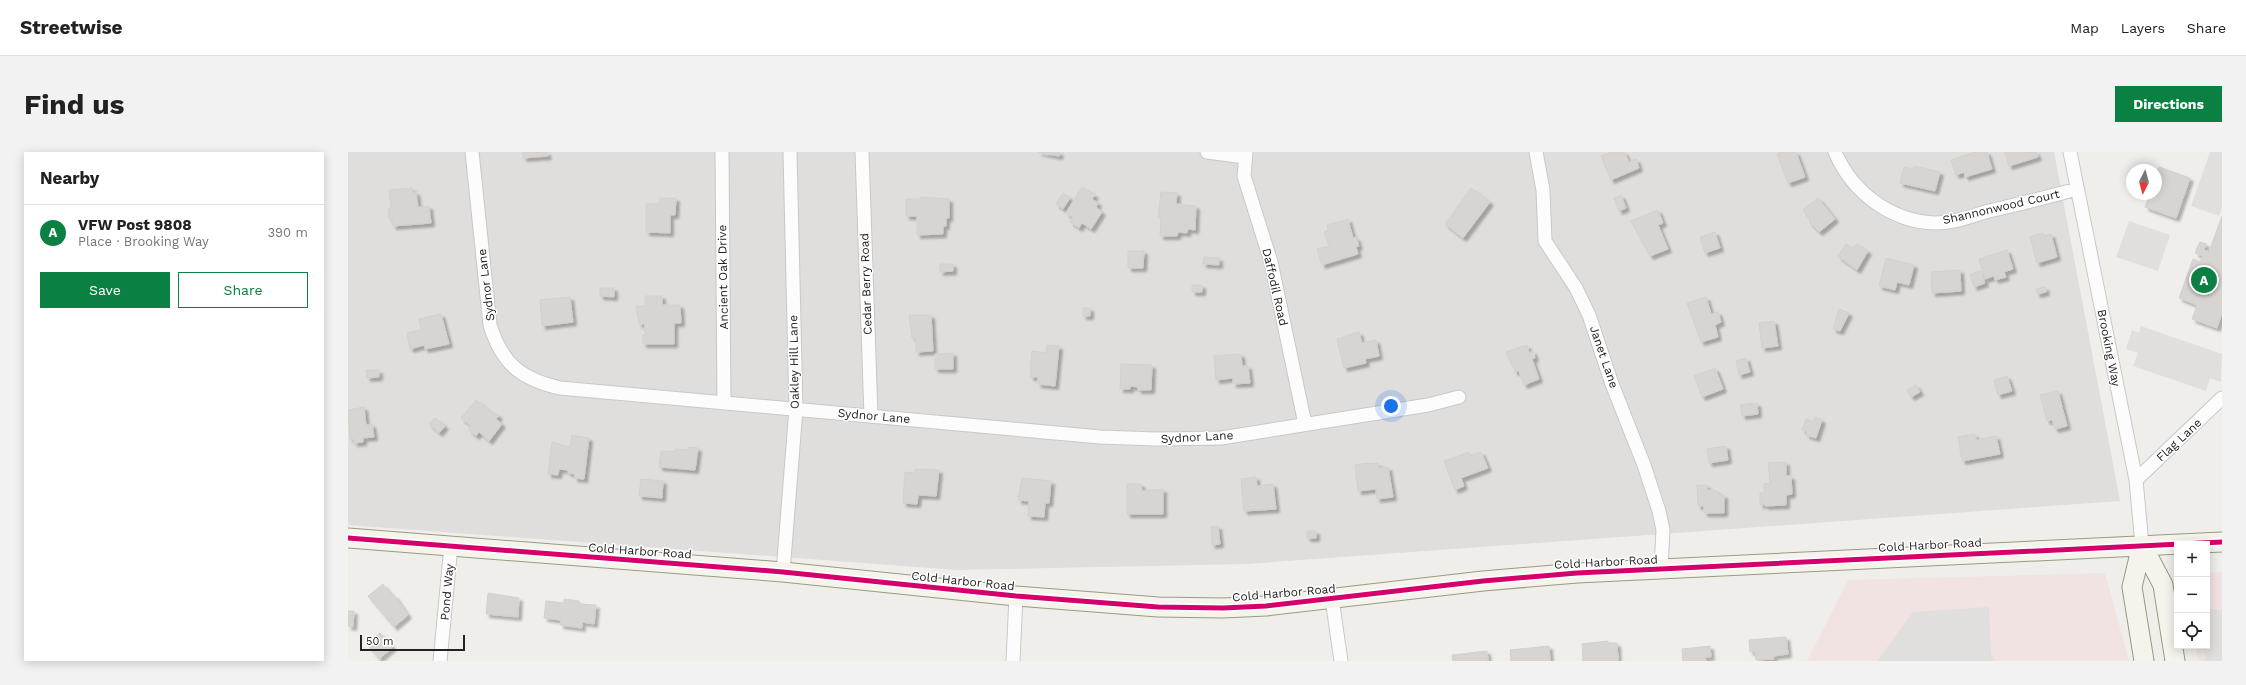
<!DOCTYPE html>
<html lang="en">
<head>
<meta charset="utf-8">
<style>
  :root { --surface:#fff; --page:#f2f2f2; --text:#222; --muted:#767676; --line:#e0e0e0; --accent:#0b8043 }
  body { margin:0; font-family:"Work Sans",sans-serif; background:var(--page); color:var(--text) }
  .controls { position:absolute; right:12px; bottom:12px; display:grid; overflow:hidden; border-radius:0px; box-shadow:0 2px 10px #0003 }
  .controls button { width:36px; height:36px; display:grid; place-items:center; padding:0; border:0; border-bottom:1px solid var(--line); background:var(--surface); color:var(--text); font:20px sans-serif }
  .compass { position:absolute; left:1778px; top:12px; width:36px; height:36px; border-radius:50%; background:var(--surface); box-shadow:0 2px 10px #0003; rotate:186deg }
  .scale { position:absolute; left:12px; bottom:10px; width:105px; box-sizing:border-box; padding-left:4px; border:2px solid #222; border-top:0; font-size:11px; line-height:14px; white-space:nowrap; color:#222; -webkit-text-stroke:3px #fff; paint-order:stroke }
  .you { position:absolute; left:1043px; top:254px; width:14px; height:14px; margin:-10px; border:3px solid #fff; border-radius:50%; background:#1a73e8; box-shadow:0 0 0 6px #1a73e833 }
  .badge { display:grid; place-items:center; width:26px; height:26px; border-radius:50%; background:var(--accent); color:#fff; font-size:13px; font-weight:700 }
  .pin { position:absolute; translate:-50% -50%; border:2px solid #fff; box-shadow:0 1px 4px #0006 }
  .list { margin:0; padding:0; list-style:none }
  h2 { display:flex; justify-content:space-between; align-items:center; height:52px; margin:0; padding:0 16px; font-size:17px }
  h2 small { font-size:13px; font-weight:400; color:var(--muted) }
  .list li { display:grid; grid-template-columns:26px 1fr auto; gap:12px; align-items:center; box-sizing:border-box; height:56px; padding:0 16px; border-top:1px solid var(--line) }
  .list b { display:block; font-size:15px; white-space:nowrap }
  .list p { margin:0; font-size:13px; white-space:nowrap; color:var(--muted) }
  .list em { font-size:13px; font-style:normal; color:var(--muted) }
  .actions { display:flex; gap:8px; padding:12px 16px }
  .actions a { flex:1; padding:9px 0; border:1px solid var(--accent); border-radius:0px; text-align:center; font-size:14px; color:var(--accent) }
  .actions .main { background:var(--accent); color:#fff }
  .icon { flex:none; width:22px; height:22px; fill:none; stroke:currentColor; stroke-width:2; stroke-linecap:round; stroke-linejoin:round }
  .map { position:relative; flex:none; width:1874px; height:509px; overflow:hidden; border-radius:0px }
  header { display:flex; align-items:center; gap:24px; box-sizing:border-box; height:56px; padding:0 20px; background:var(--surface); border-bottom:1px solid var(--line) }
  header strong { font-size:19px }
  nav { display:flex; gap:22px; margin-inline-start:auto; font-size:14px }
  .intro { display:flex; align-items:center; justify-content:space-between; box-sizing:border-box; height:96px; padding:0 24px }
  h1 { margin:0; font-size:28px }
  .button { padding:10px 18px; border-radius:0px; background:var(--accent); color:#fff; font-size:14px; font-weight:700 }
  main { display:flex; gap:24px; padding:0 24px }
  aside { flex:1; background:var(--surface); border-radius:0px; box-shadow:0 2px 10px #0003 }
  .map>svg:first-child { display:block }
  .residential { fill:#dfdedc }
  .commercial { fill:#f1e3e1 }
  .parking { fill:#e0dfde }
  .building { fill:#d7d4d2; stroke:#d3d0cc; filter:url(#shadow) }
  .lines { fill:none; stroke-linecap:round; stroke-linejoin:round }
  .street-casing { stroke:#c9c8c7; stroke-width:15 }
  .secondary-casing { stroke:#999a82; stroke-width:21 }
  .street { stroke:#fdfcfc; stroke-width:13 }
  .secondary { stroke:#f4f4ed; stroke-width:19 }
  .cycleway-casing { stroke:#fff; stroke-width:8 }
  .cycleway { stroke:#d6006c; stroke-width:5 }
  .labels { text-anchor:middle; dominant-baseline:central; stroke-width:3; stroke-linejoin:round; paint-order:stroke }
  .street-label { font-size:12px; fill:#222; stroke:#fff }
</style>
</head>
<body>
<header>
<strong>Streetwise</strong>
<nav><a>Map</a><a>Layers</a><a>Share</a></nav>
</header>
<div class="intro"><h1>Find us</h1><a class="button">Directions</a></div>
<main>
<aside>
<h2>Nearby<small></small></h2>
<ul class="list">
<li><span class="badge">A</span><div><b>VFW Post 9808</b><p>Place · Brooking Way</p></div><em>390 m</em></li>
</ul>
<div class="actions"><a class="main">Save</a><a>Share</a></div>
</aside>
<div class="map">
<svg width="1874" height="509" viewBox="0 0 1874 509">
  <defs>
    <filter id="shadow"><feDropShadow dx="3.5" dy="3.5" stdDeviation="1" flood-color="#0004"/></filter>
  </defs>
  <rect width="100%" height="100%" fill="#f0eeeb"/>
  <!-- residential -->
  <path class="residential" d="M0 0H1706L1772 349 899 412 609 418 0 373Z"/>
  <!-- commercial -->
  <path class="commercial" d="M1874 420V509H1850L1848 494H1859V421Z
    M1757 421 1781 509H1459L1500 428Z"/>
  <!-- parking -->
  <path class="parking" d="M1862 0H1874V55L1871 64 1843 54Z
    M1781 69 1822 83 1810 119 1768 105Z
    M1793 174 1874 202 1873 230 1862 226 1858 239 1785 214 1790 201 1778 197 1784 178 1791 181Z
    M1641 455 1643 502 1647 509H1529L1565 460Z
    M1859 457 1874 458V509H1858L1855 494H1859Z"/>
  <!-- building -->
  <path class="building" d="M175 0H199L200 4 175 6Z
    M690 0H712L711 4Z
    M1263 0H1276L1281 10 1288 7 1291 16 1263 28 1253 4Z
    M1434 0H1448L1457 25 1440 31 1429 2Z
    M1627 0H1639L1644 17 1617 25 1616 20 1608 23 1603 8Z
    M1657 0H1688L1690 5 1661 14Z
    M1566 14 1592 20 1587 39 1552 31 1556 15 1565 17Z
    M1811 15 1842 26 1828 66 1797 55 1802 42H1808V25Z
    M734 35 747 43 744 47 750 51 748 55 754 60 743 77 734 71 731 76 722 70 725 65 718 61Z
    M64 36 65 41 68 40 70 55 81 54 83 71 45 74 44 67H41L40 57H43L41 38Z
    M1123 36 1142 50 1115 86 1097 72Z
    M813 40 829 41 828 52 848 54 847 78 840 77 839 81 830 80 829 84H812L813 65H810Z
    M715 41 722 46 715 57 708 52Z
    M1273 43 1278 56 1271 59 1266 46Z
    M572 45 601 47V66H598V74H595V82L569 83V64H558V47H572Z
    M312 46H328L327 63H322V81L298 80V52H312Z
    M1470 46 1487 67 1471 80 1461 70 1463 69 1455 58Z
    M1310 58 1315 71 1310 73 1320 97 1302 104 1283 69Z
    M1874 64V161L1869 176 1844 167 1849 153 1831 146 1845 107 1852 110 1855 104 1847 101 1849 96 1852 90 1858 92 1856 98 1861 100Z
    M1000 67 1005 86 1008 85 1011 94 1008 95 1010 102 974 113 969 97 981 94 976 80 980 78 979 73Z
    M1367 80 1372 96 1357 101 1352 85Z
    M1695 81 1696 84 1703 82 1709 105 1689 111 1682 85Z
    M1498 92 1505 96 1509 92 1520 99 1509 118 1490 104Z
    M1659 98 1665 117 1656 120 1658 125 1647 128 1646 124 1637 127 1631 107Z
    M780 99H796L795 116H780Z
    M856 105 871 106V113L855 112Z
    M1538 106 1566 113 1561 133 1549 130 1547 138 1531 134Z
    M592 112H605V119L592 120Z
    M1612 118 1613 139 1584 141 1583 120Z
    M1633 119 1637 131 1626 135 1622 122Z
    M844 133H854V140H844Z
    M1697 135 1698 140 1689 142 1688 137Z
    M252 136H266V145L252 144Z
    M297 144H314V153H332L333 171H326V192H295V183H298L297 179H296L297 172H291L288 154H297Z
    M222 145 225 170 194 174 192 148Z
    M1358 145 1363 162 1370 160 1373 170 1367 173 1370 185 1353 190 1339 151Z
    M735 156H742V164H735Z
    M1491 157 1501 161 1492 179 1485 177Z
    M93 162 101 192 77 197 76 193 62 197 59 181 73 178 71 167Z
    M561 163H583L585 199 568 200V186H564Z
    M1426 169 1430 194 1414 196 1411 171Z
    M1011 180 1014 191 1028 188 1031 204 1017 207 1018 211 996 216 989 187Z
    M699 193 711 194 707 234 690 232V225H682L684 199 698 201Z
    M1179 193 1181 201 1185 199 1187 206 1184 207 1191 227 1176 233 1171 219 1167 220 1158 200Z
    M605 201V217H587V202Z
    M893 202 894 214H900L902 231 885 232V226L868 228 866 204Z
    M1398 206 1402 220 1391 223 1388 209Z
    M773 212 804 213 803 238H790V235L782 234V237H772Z
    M1367 216 1375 237 1354 245 1346 224Z
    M18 218H31V225L19 226Z
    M1659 224 1664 239 1650 243 1646 228Z
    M1568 233 1572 240 1563 245 1559 238Z
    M1710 239 1719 274 1707 277 1704 268 1699 269 1692 243Z
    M128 248 147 263 148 261 151 264 148 267 154 272 141 289 131 280 128 284 121 278 123 274 113 266Z
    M1409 251 1410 262 1394 264 1392 253Z
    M16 255 18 273 24 272 26 285 15 286V290L6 291V287H2L0 258Z
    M1467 265 1474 268 1468 286 1458 283 1459 280 1454 278 1458 267 1465 270Z
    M87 266 97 274 91 281 81 272Z
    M1627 282 1628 288 1648 284 1652 302 1614 309 1610 285Z
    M224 283 241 286 236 327 226 326 227 322 220 321V318L211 317 210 323 200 322 204 290 222 295Z
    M1378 294 1380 308 1361 311 1359 297Z
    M340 295 350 296 347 318 311 315 313 299 326 300 327 297 340 298Z
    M1121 300 1122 304 1133 300 1140 316 1113 326 1116 334 1107 338 1096 309Z
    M1438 310V324H1443L1444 342 1438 343V353L1417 354V352L1412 353V341H1416V332L1422 331 1420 311Z
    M1021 311 1022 312 1030 311 1031 316 1040 315 1045 345 1029 347 1028 337 1010 339 1007 313Z
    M567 317 591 318 588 344 570 343 569 352 555 351 557 320 567 321Z
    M908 325 909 334 925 332 928 357 896 359 893 327Z
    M674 326 703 329 701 351H697L696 365 680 364 681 349 670 348Z
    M293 327 315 329 314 346 291 344Z
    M779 332H793L794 339 815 337V362H779Z
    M1349 333H1359V338H1366L1370 340V343H1376V361H1356V354H1350Z
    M870 374 872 392 864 393 863 375Z
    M959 379H968V386H959Z
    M35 432 45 445 46 443 60 463 46 475 20 444Z
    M140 441 171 446 170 465 138 462Z
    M216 447 231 449V452L248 453 246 472 234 470V476L212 473 213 468 196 466 198 449 216 451Z
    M0 459H6L5 475 0 474Z
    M32 481 45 495 31 507 19 492Z
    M1438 485 1440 502 1425 504 1426 507 1408 508 1407 499 1402 500 1401 488Z
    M1260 489V491H1269L1270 509H1235L1234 492Z
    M1201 494 1202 509H1163L1162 498Z
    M1362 494 1363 505H1357L1358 509H1335L1334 497Z
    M1139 499 1140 509H1105L1104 503Z"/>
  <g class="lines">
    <!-- street casing -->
    <g class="street-casing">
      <path id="street" d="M124 0 142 173C154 212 173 227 212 236L752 285 808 287 873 286 1080 253 1111 245
        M374 0 376 251
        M514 0 523 264
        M859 0 897 5
        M898 0 896 24 923 110 957 272
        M1188 0 1195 38 1197 89 1228 136 1241 163 1264 232 1296 313 1311 359 1315 378 1313 416
        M1487 0C1504 40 1543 70 1588 71 1606 71 1624 64 1641 59 1671 52 1700 45 1729 37
        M1722 0 1788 328 1794 393
        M1788 328 1874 246
        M435 420 448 257 442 0
        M984 447 993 509
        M92 509 103 394
        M665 509 668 444"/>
    </g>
    <!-- secondary casing -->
    <g class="secondary-casing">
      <path id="secondary" d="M0 386 435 420 668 444 810 455 875 456 918 454 1135 429 1229 421 1874 390
        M1794 393 1815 433 1827 509
        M1794 393 1784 435 1796 509"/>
    </g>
    <!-- street -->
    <use href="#street" class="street"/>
    <!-- secondary -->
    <use href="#secondary" class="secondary"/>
    <!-- cycleway casing -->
    <g class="cycleway-casing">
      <path id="cycleway" d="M0 386 435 420 668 444 810 455 875 456 918 454 1135 429 1229 421 1874 390"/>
    </g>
    <!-- cycleway -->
    <use href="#cycleway" class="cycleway"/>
  </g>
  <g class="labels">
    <!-- street labels -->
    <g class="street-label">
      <text transform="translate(1653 55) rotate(-13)">Shannonwood Court</text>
      <text transform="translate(375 125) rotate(-91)">Ancient Oak Drive</text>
      <text transform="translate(518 132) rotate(-92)">Cedar Berry Road</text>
      <text transform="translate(138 133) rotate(-97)">Sydnor Lane</text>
      <text transform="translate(927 135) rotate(77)">Daffodil Road</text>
      <text transform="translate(1761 196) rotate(79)">Brooking Way</text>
      <text transform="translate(1256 205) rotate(71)">Janet Lane</text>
      <text transform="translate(446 210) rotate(-91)">Oakley Hill Lane</text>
      <text transform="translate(526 264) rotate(5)">Sydnor Lane</text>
      <text transform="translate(849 285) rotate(-3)">Sydnor Lane</text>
      <text transform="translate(1831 288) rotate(-43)">Flag Lane</text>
      <text transform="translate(1582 393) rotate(-3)">Cold Harbor Road</text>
      <text transform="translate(292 399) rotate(4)">Cold Harbor Road</text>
      <text transform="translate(1258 410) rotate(-3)">Cold Harbor Road</text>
      <text transform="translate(615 429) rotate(6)">Cold Harbor Road</text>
      <text transform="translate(99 440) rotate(-85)">Pond Way</text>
      <text transform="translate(936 441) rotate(-5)">Cold Harbor Road</text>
    </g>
  </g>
</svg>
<div class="controls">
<button>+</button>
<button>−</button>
<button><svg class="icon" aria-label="locate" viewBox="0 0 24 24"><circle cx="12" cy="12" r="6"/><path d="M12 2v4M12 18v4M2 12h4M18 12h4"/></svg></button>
</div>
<svg class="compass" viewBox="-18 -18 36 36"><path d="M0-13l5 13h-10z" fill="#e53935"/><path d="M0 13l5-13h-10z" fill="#767676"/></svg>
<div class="scale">50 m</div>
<div class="you"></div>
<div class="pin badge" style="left:1856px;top:128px">A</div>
</div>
</main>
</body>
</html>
